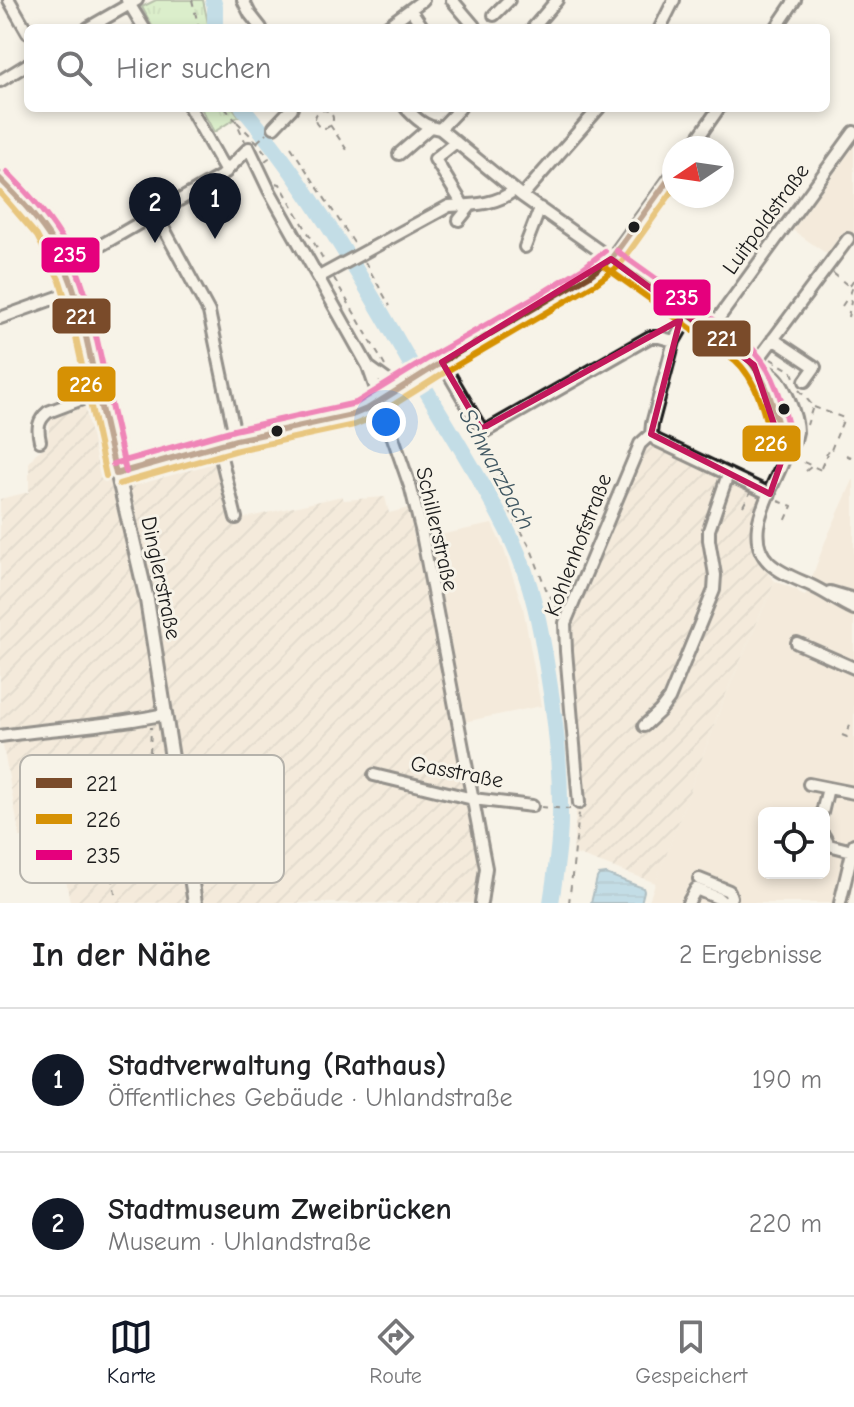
<!DOCTYPE html>
<html lang="de">
<head>
<meta charset="utf-8">
<style>
  :root { --surface:#fff; --page:#f6f6f6; --text:#202124; --muted:#757577; --line:#e0e0e0; --accent:#111827 }
  body { margin:0; font-family:"Comic Neue",sans-serif; background:var(--page); color:var(--text) }
  .controls { position:absolute; right:24px; bottom:24px; display:grid; overflow:hidden; border-radius:12px; box-shadow:0 4px 12px #0003 }
  .controls button { width:72px; height:72px; display:grid; place-items:center; padding:0; border:0; border-bottom:2px solid var(--line); background:var(--surface); color:var(--text); font:40px sans-serif }
  .compass { position:absolute; left:662px; top:136px; width:72px; height:72px; border-radius:50%; background:var(--surface); box-shadow:0 4px 12px #0003; rotate:257deg }
  .you { position:absolute; left:386px; top:422px; width:28px; height:28px; margin:-20px; border:6px solid #fff; border-radius:50%; background:#1a73e8; box-shadow:0 0 0 12px #1a73e833 }
  .badge { display:grid; place-items:center; width:52px; height:52px; border-radius:50%; background:var(--accent); color:#fff; font-size:26px; font-weight:700 }
  .pin { position:absolute; translate:-50% -66px; filter:drop-shadow(0 2px 4px #0008) }
  .pin::after { content:''; position:absolute; top:42px; width:28px; height:24px; background:inherit; clip-path:polygon(0 0,100% 0,50% 100%) }
  .list { margin:0; padding:0; list-style:none }
  h2 { display:flex; justify-content:space-between; align-items:center; height:104px; margin:0; padding:0 32px; font-size:34px }
  h2 small { font-size:26px; font-weight:400; color:var(--muted) }
  .list li { display:grid; grid-template-columns:52px 1fr auto; gap:24px; align-items:center; box-sizing:border-box; height:144px; padding:0 32px; border-top:2px solid var(--line) }
  .list b { display:block; font-size:30px; white-space:nowrap }
  .list p { margin:0; font-size:26px; white-space:nowrap; color:var(--muted) }
  .list em { font-size:26px; font-style:normal; color:var(--muted) }
  .icon { flex:none; width:44px; height:44px; fill:none; stroke:currentColor; stroke-width:2; stroke-linecap:round; stroke-linejoin:round }
  .map { position:relative; flex:none; width:854px; height:903px; overflow:hidden }
  .search { position:absolute; background:var(--surface); box-shadow:0 4px 12px #0003; left:24px; right:24px; top:24px; height:88px; display:flex; align-items:center; gap:20px; box-sizing:border-box; padding:0 28px; border-radius:12px; color:var(--muted); font-size:30px }
  .sheet { height:392px; background:var(--surface) }
  nav { display:flex; justify-content:space-around; align-items:center; box-sizing:border-box; height:112px; border-top:2px solid var(--line); background:var(--surface); font-size:22px; color:var(--muted) }
  nav a { display:grid; justify-items:center; gap:4px }
  nav .on { color:var(--accent) }
  .map>svg:first-child { display:block }
  .built { fill:#efe1cd; fill-rule:evenodd }
  .industrial { fill:url(#industrial-furrows) }
  .park { fill:url(#park-tufts); stroke:#6a8262; stroke-width:2 }
  .water { fill:url(#water-rules); stroke:#5a8195; stroke-width:2 }
  .lines { fill:none; stroke-linecap:round; stroke-linejoin:round }
  .river { stroke:#84c4e5; stroke-width:16 }
  .minor-casing { stroke:#1c1c1c; stroke-width:16 }
  .major-casing { stroke:#1c1c1c; stroke-width:18 }
  .path { stroke:#1c1c1c; stroke-width:2; stroke-dasharray:6 6; stroke-linecap:butt }
  .minor { stroke:#f7f3e8; stroke-width:10 }
  .major { stroke:#f7f3e8; stroke-width:12 }
  .bus-1-casing { stroke:#f7f3e8; stroke-width:12 }
  .bus-2-casing { stroke:#f7f3e8; stroke-width:12 }
  .bus-3-casing { stroke:#f7f3e8; stroke-width:12 }
  .bus-1 { stroke:#7a4b2a; stroke-width:6 }
  .bus-2 { stroke:#d69104; stroke-width:6 }
  .bus-3 { stroke:#e5007d; stroke-width:6 }
  .marked { fill:none; stroke:#c2185b; stroke-width:6; stroke-linejoin:round }
  .bus-dot { fill:#1c1c1c; stroke:#f7f3e8; stroke-width:3 }
  .labels { text-anchor:middle; dominant-baseline:central; stroke-width:6; stroke-linejoin:round; paint-order:stroke }
  .street-label { font-size:22px; fill:#1c1c1c; stroke:#f7f3e8 }
  .water-label { font-size:24px; font-style:italic; fill:#405762; stroke:#f7f3e8 }
  .key { fill:#f7f3e8; stroke:#b5b2ab; stroke-width:2 }
  .key-label { font-size:22px; fill:#1c1c1c }
  .line-badge { stroke:#f7f3e8; stroke-width:3 }
  .badge-label { font-size:22px; text-anchor:middle; font-weight:bold; fill:#fff }
</style>
</head>
<body>
<div class="map">
<svg width="854" height="903" viewBox="0 0 854 903">
  <defs>
    <pattern id="industrial-furrows" width="10" height="10" patternUnits="userSpaceOnUse" patternTransform="scale(2)"><rect width="10" height="10" fill="#efe1cd"/><path d="M-1 1l2-2M0 10L10 0M9 11l2-2" fill="none" stroke="#ccc0af"/></pattern>
    <pattern id="park-tufts" width="24" height="20" patternUnits="userSpaceOnUse" patternTransform="scale(2)"><rect width="24" height="20" fill="#b9e9a8"/><path d="M3 7l-1-3M5 7V3M7 7l1-3M15 17l-1-3M17 17v-4M19 17l1-3" fill="none" stroke="#9ec790"/></pattern>
    <pattern id="water-rules" width="6" height="5" patternUnits="userSpaceOnUse" patternTransform="scale(2)"><rect width="6" height="5" fill="#84c4e5"/><path d="M0 2.5h6" fill="none" stroke="#71a8c4"/></pattern>
  </defs>
  <rect width="100%" height="100%" fill="#f7f3e8"/>
  <filter id="ink" filterUnits="userSpaceOnUse"><feTurbulence type="fractalNoise" baseFrequency=".0125" numOctaves="2"/><feDisplacementMap in="SourceGraphic" scale="16" xChannelSelector="R" yChannelSelector="G"/><feConvolveMatrix kernelMatrix="1 2 1 2 8 2 1 2 1" color-interpolation-filters="sRGB"/></filter>
  <g filter="url(#ink)">
    <!-- built -->
    <path class="built" d="M854 142V241L843 233 827 254 791 229Z
      M854 478V880L849 903H648L723 701 775 581 797 590 801 594 805 596 825 542ZM764 813H824V873H764Z
      M492 524 504 550 523 607 541 706 454 724 415 540Z"/>
    <!-- industrial -->
    <path class="industrial" d="M93 396 113 483 215 452 232 521 342 496 344 500 385 497 389 513 408 508 454 724 480 864 474 903H70L58 832 20 837 0 730V499L29 492V463L35 454 47 445 51 413Z
      M652 446 761 497 751 520V544L754 555 760 564 775 581 723 701 656 883 573 853 576 813 575 783 557 620 575 617 645 447Z"/>
    <!-- park -->
    <path class="park" d="M156 0H203L209 28H153L142 7Z
      M201 108H233L239 116 214 132Z"/>
    <!-- water -->
    <path class="water" d="M606 874 643 888 644 891 641 903H591L597 878 599 875Z"/>
    <g class="lines">
      <!-- river -->
      <path class="river" d="M213 0 215 7V28
        M243 108C309 188 361 276 412 366 445 424 483 480 512 540 532 582 541 628 548 674 556 722 561 770 560 819 560 847 555 875 551 903"/>
      <!-- minor casing -->
      <g class="minor-casing">
        <path id="minor" d="M9 0 28 33
          M127 0 144 28
          M243 0 250 14 261 28
          M452 0 474 26 473 28
          M411 10 423 28
          M494 15 509 0
          M88 28 137 0
          M385 28 423 0
          M533 28 557 0
          M660 28 674 0
          M776 28 795 0
          M0 81 28 64
          M190 108 226 172
          M406 108C416 119 425 127 440 129L522 196 731 344C740 350 748 357 755 366 765 381 786 444 783 462 775 481 761 506 758 526 753 564 783 573 810 585 825 592 839 602 854 609
          M274 127 292 108
          M440 129 460 108
          M456 142 435 159 463 205
          M691 148 719 108
          M399 154 430 127
          M522 196 599 108
          M156 214 209 312 236 440
          M459 220 471 205
          M525 247 540 208
          M65 266 221 176 249 148 269 190 368 366 411 489 421 529 486 868 481 903
          M319 277 449 206C472 205 497 205 514 190
          M0 318 75 291
          M710 330 854 132
          M773 339 815 367 805 381
          M442 362 481 429 484 432 650 337H659L674 341
          M754 365 848 239
          M370 368 388 381 402 387
          M757 370C759 371 769 372 770 373 784 379 797 417 797 432 796 441 789 448 784 454
          M651 434 656 440 770 494
          M40 441C37 428 38 420 48 412L98 393
          M218 445 236 518
          M116 474 236 440 352 415 369 408 442 362 552 299 589 276 611 259 674 172
          M830 592 854 599
          M797 643 854 668
          M644 726 660 711 669 699 714 590 715 575 709 540V530L728 474
          M0 736C55 728 111 726 165 714
          M374 775 473 799 532 806
          M809 784 854 793
          M579 803 566 651 565 623 640 444 651 434 652 424 674 341 689 315
          M822 813 828 788
          M824 836 829 845 852 851
          M699 879 729 891 731 897 728 903
          M688 903 696 889 718 898 724 903
          M840 903 854 844"/>
      </g>
      <!-- major casing -->
      <g class="major-casing">
        <path id="major" d="M0 179C34 211 59 246 75 291L147 600 195 903"/>
      </g>
      <!-- path -->
      <path class="path" d="M192 0 199 28
        M225 108 236 121 245 141
        M315 119a9 9 0 1 1 18 0a9 9 0 1 1-18 0Z
        M237 122 257 142 269 158 265 161
        M330 125 347 150
        M257 142 267 133
        M291 147 356 246
        M276 183 280 184 325 262
        M365 262 390 306
        M833 273 852 289 849 297 851 302 847 322
        M334 278 385 366
        M850 285 854 279
        M842 306 848 297
        M725 327 756 348
        M771 359 792 372 795 380
        M799 390 813 406 807 425
        M814 407 844 418 831 450 829 448
        M853 440H854
        M484 442 488 459 511 512 531 549 546 589 559 611
        M846 455 850 457 851 455
        M793 457 821 470
        M821 468 830 446
        M806 471 812 466
        M778 501 792 506 784 524
        M743 506 750 493
        M842 735 847 737 850 724
        M150 753 151 727
        M541 807 570 809
        M28 808 47 807 68 814
        M96 867 110 864
        M115 894 111 864 112 854 139 848
        M569 903 579 813"/>
      <!-- minor -->
      <use href="#minor" class="minor"/>
      <!-- major -->
      <use href="#major" class="major"/>
      <!-- bus-1 casing -->
      <g class="bus-1-casing">
        <path id="bus-1" d="M0 179C19 198 38 218 52 241 75 279 83 322 92 365 99 401 108 438 116 474
          M611 259 741 352C769 376 777 419 784 454
          M116 474 236 440 352 415 369 408 442 362 589 276 611 259 674 172"/>
      </g>
      <!-- bus-2 casing -->
      <g class="bus-2-casing">
        <path id="bus-2" d="M0 193 37 236 60 281 73 324 106 476
          M605 267 735 360C760 382 767 424 774 456
          M119 484 238 450 354 425 374 417 447 371 595 284 619 266 674 189"/>
      </g>
      <!-- bus-3 casing -->
      <g class="bus-3-casing">
        <path id="bus-3" d="M7 172C29 194 50 217 65 244 85 281 93 322 102 363 109 399 118 435 126 472
          M617 251 747 344C777 369 786 415 794 452
          M113 464 234 430 356 403 437 353 547 290 583 268 605 251"/>
      </g>
      <!-- bus-1 -->
      <use href="#bus-1" class="bus-1"/>
      <!-- bus-2 -->
      <use href="#bus-2" class="bus-2"/>
      <!-- bus-3 -->
      <use href="#bus-3" class="bus-3"/>
    </g>
  </g>
  <!-- marked area -->
  <path d="M0 0H854V903H0ZM611 259 754 365 784 454 770 494 651 434 680 320 481 429 442 362Z" fill="#f7f3e8" fill-opacity=".55" fill-rule="evenodd"/>
  <path class="marked" d="M611 259 754 365 784 454 770 494 651 434 680 320 481 429 442 362Z"/>
  <!-- markers -->
  <g class="bus-dot">
    <circle cx="634" cy="227" r="7"/>
    <circle cx="784" cy="409" r="7"/>
    <circle cx="277" cy="431" r="7"/>
  </g>
  <g class="labels">
    <!-- street labels -->
    <g class="street-label">
      <text transform="translate(766 219) rotate(-54)">Luitpoldstraße</text>
      <text transform="translate(437 529) rotate(77)">Schillerstraße</text>
      <text transform="translate(578 545) rotate(-69)">Kohlenhofstraße</text>
      <text transform="translate(161 578) rotate(78)">Dinglerstraße</text>
      <text transform="translate(457 772) rotate(11)">Gasstraße</text>
    </g>
    <!-- water labels -->
    <g class="water-label">
      <text transform="translate(497 469) rotate(62)">Schwarzbach</text>
    </g>
  </g>
  <!-- legend -->
  <rect x="20" y="755" width="264" height="128" rx="12" class="key"/>
  <rect x="36" y="778" width="36" height="10" fill="#7a4b2a"/>
  <rect x="36" y="814" width="36" height="10" fill="#d69104"/>
  <rect x="36" y="850" width="36" height="10" fill="#e5007d"/>
  <g class="key-label">
    <text x="86" y="791">221</text>
    <text x="86" y="827">226</text>
    <text x="86" y="863">235</text>
  </g>
  <g class="line-badge">
    <rect x="40" y="236" width="61" height="38" rx="8" fill="#e5007d"/>
    <rect x="652" y="278" width="60" height="39" rx="8" fill="#e5007d"/>
    <rect x="51" y="297" width="61" height="38" rx="8" fill="#7a4b2a"/>
    <rect x="691" y="319" width="61" height="39" rx="8" fill="#7a4b2a"/>
    <rect x="56" y="365" width="61" height="38" rx="8" fill="#d69104"/>
    <rect x="741" y="424" width="61" height="39" rx="8" fill="#d69104"/>
  </g>
  <g class="badge-label">
    <text x="70" y="262">235</text>
    <text x="682" y="305">235</text>
    <text x="81" y="324">221</text>
    <text x="722" y="346">221</text>
    <text x="86" y="392">226</text>
    <text x="771" y="451">226</text>
  </g>
</svg>
<div class="controls">
<button><svg class="icon" aria-label="locate" viewBox="0 0 24 24"><circle cx="12" cy="12" r="6"/><path d="M12 2v4M12 18v4M2 12h4M18 12h4"/></svg></button>
</div>
<svg class="compass" viewBox="-18 -18 36 36"><path d="M0-13l5 13h-10z" fill="#e53935"/><path d="M0 13l5-13h-10z" fill="#757577"/></svg>
<div class="you"></div>
<div class="pin badge" style="left:215px;top:239px">1</div>
<div class="pin badge" style="left:155px;top:243px">2</div>
<div class="search"><svg class="icon" aria-label="search" viewBox="0 0 24 24"><circle cx="10" cy="10" r="6"/><path d="M15 15l6 6"/></svg>Hier suchen</div>
</div>
<section class="sheet">
<h2>In der Nähe<small>2 Ergebnisse</small></h2>
<ul class="list">
<li><span class="badge">1</span><div><b>Stadtverwaltung (Rathaus)</b><p>Öffentliches Gebäude · Uhlandstraße</p></div><em>190 m</em></li>
<li><span class="badge">2</span><div><b>Stadtmuseum Zweibrücken</b><p>Museum · Uhlandstraße</p></div><em>220 m</em></li>
</ul>
</section>
<nav>
<a class="on"><svg class="icon" aria-label="map" viewBox="0 0 24 24"><path d="M3 6l6-2 6 2 6-2v14l-6 2-6-2-6 2zM9 4v14M15 6v14"/></svg>Karte</a>
<a><svg class="icon" aria-label="directions" viewBox="0 0 24 24"><path d="M12 3l9 9-9 9-9-9zM9 14v-3h6M13 9l2 2-2 2"/></svg>Route</a>
<a><svg class="icon" aria-label="saved" viewBox="0 0 24 24"><path d="M7 4h10v16l-5-4-5 4z"/></svg>Gespeichert</a>
</nav>
</body>
</html>
